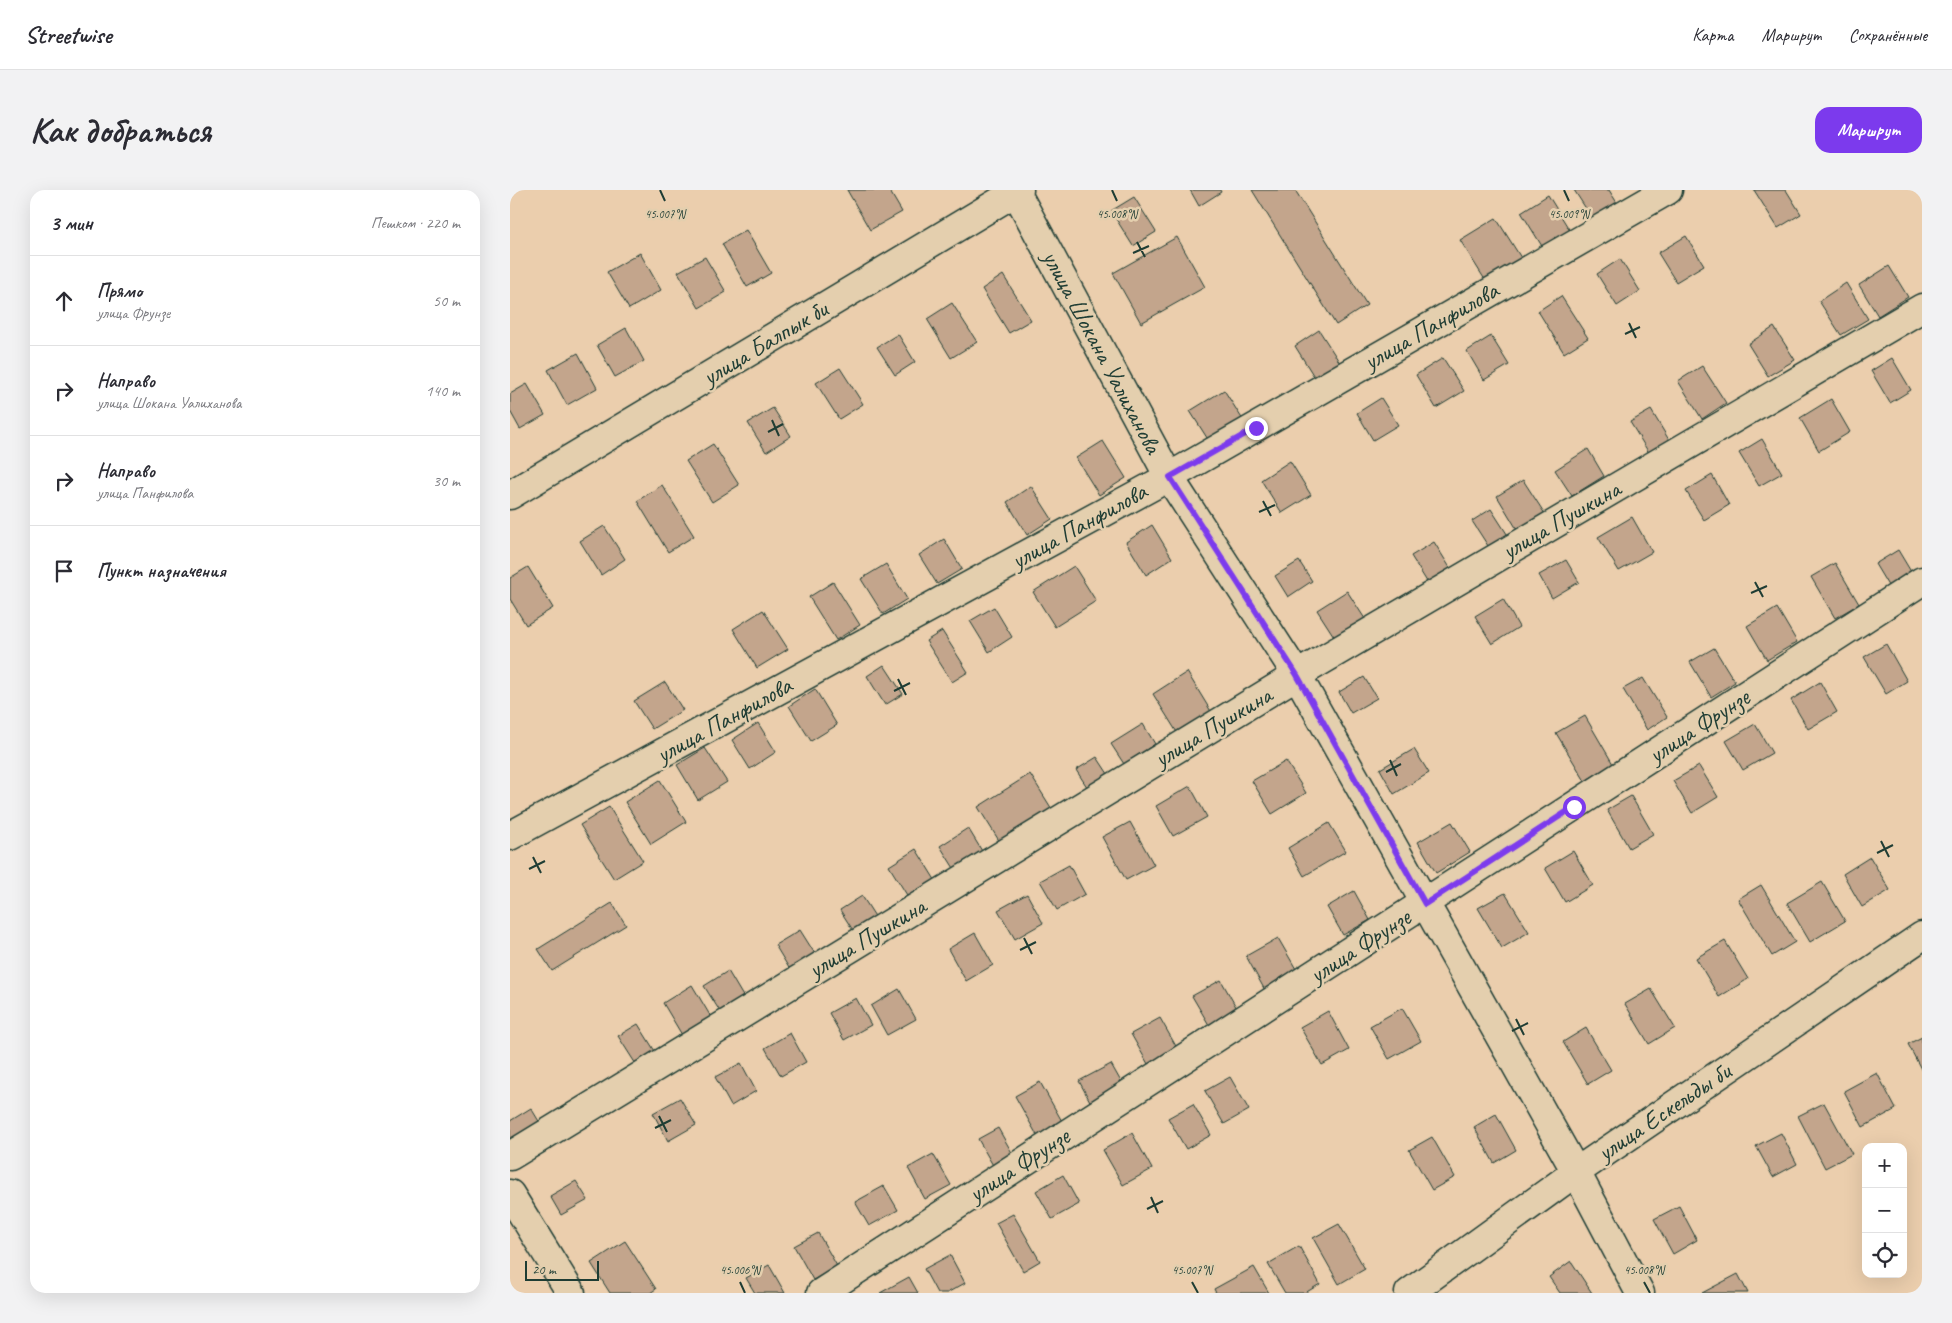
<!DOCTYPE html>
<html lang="ru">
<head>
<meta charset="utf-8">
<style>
  :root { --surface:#fff; --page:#f2f2f3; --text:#2b2b33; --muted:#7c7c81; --line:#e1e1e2; --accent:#7c3aed }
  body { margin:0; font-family:Caveat,sans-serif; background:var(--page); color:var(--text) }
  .controls { position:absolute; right:15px; bottom:15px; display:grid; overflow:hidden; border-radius:10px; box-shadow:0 5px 20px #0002 }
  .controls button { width:45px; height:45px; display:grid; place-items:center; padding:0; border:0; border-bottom:1px solid var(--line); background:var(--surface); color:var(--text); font:25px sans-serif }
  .scale { position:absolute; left:15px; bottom:12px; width:74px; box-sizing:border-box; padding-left:5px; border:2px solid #1f3d34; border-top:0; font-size:14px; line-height:18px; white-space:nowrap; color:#1f3d34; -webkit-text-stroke:4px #e4cfae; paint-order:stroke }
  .stop { position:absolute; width:15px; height:15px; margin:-11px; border:4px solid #7c3aed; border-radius:50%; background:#fff }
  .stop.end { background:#7c3aed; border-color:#fff; box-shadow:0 1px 5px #0008 }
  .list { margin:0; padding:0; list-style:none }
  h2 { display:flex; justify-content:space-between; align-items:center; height:65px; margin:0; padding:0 20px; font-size:21px }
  h2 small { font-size:16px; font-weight:400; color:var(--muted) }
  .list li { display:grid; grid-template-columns:32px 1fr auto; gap:15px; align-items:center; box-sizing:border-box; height:90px; padding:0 20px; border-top:1px solid var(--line) }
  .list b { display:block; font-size:19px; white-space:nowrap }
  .list p { margin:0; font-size:16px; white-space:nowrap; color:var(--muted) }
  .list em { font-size:16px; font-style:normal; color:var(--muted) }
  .icon { flex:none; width:28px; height:28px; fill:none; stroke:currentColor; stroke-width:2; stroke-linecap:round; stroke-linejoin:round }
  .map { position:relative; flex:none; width:1412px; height:1103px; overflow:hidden; border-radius:15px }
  header { display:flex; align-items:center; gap:30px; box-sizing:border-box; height:70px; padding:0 25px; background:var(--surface); border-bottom:1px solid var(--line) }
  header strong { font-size:24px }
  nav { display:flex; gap:28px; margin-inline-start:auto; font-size:18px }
  .intro { display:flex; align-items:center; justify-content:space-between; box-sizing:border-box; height:120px; padding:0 30px }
  h1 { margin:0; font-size:35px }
  .button { padding:12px 22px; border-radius:15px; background:var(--accent); color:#fff; font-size:18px; font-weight:700 }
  main { display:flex; gap:30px; padding:0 30px }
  aside { flex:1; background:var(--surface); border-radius:15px; box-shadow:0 5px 20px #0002 }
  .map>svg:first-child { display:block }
  .building { fill:#c3a58c; stroke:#1f3d34 }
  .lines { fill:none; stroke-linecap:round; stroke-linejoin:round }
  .minor-casing { stroke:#1f3d34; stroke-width:31 }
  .minor { stroke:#e4cfae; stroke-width:28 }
  .route { stroke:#7c3aed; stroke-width:6 }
  .ticks { fill:none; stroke:#1f3d34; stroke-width:2 }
  .labels { text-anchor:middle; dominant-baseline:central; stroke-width:5; stroke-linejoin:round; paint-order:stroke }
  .street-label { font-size:25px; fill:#1f3d34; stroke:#e4cfae }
  .ticks-label { font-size:12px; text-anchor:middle; fill:#1f3d34; stroke:#e4cfae; stroke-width:5; stroke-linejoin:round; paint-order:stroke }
</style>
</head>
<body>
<header>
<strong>Streetwise</strong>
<nav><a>Карта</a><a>Маршрут</a><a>Сохранённые</a></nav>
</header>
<div class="intro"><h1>Как добраться</h1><a class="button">Маршрут</a></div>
<main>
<aside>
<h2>3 мин<small>Пешком · 220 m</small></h2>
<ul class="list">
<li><svg class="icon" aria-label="ahead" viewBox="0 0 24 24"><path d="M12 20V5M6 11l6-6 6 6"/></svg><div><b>Прямо</b><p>улица Фрунзе</p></div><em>50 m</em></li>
<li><svg class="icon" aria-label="right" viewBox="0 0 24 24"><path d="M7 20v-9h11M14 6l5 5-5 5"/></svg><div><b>Направо</b><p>улица Шокана Уалиханова</p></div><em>140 m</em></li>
<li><svg class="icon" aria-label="right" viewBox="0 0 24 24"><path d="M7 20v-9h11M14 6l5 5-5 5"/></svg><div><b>Направо</b><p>улица Панфилова</p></div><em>30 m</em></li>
<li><svg class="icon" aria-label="arrive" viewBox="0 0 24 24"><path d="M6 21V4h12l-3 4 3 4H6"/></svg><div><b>Пункт назначения</b></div></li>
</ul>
</aside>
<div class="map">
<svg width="1412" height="1103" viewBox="0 0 1412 1103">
  <rect width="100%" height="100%" fill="#ebcead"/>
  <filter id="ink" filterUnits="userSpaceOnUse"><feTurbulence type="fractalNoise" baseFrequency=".02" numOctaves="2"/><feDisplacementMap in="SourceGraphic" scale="10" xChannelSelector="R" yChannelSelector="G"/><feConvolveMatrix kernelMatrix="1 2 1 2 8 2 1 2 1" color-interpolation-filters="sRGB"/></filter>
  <g filter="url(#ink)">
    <!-- building -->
    <path class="building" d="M337 0H379L392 22 360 40Z
      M680 0H710L711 2 689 16Z
      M742 0H785L857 115 826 135Z
      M1064 0H1099L1109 16 1084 31Z
      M1244 0H1276L1291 24 1268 38Z
      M1038 5 1062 44 1035 61 1011 22Z
      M624 7 646 42 623 56 601 21Z
      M986 28 1013 71 977 93 950 50Z
      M236 40 261 83 237 97 212 54Z
      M1176 46 1194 75 1166 92 1148 63Z
      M667 47 695 97 631 133 603 83Z
      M130 63 151 100 119 119 97 82Z
      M195 67 216 102 189 118 168 82Z
      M1110 69 1130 101 1107 116 1087 84Z
      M1379 76 1398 107 1368 126 1349 95Z
      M493 85 521 130 499 143 472 99Z
      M1336 93 1358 129 1331 145 1309 111Z
      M1051 106 1078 148 1054 163 1028 121Z
      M442 113 467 152 441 168 417 129Z
      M1264 137 1285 170 1258 186 1238 154Z
      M116 138 134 171 105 187 87 155Z
      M809 140 830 173 805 188 785 156Z
      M388 144 405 172 385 185 367 157Z
      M981 146 999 175 974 190 957 161Z
      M68 163 87 198 57 215 38 180Z
      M933 168 954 201 926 218 906 185Z
      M1382 168 1401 200 1380 213 1361 181Z
      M1192 176 1216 213 1192 229 1168 191Z
      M330 178 353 214 329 229 306 193Z
      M17 194 35 225 10 239 0 221V204Z
      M714 200 733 230 699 251 680 221Z
      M871 208 888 235 863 250 847 223Z
      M1321 209 1340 242 1309 261 1290 228Z
      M263 218 281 246 256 262 238 233Z
      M1141 220 1159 250 1139 263 1120 232Z
      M1252 249 1272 283 1249 296 1229 263Z
      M593 251 616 288 589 305 566 268Z
      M203 254 229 295 202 312 176 271Z
      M1078 259 1094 286 1062 306 1045 280Z
      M780 271 801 305 772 323 751 290Z
      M1202 285 1219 315 1194 330 1176 301Z
      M1013 290 1035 324 1008 341 987 306Z
      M152 295 184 346 158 362 127 311Z
      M521 296 542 329 517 345 497 312Z
      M981 319 999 347 980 359 962 331Z
      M1122 327 1142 362 1109 381 1088 347Z
      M642 335 662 368 636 385 616 352Z
      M94 336 115 369 91 385 70 351Z
      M434 349 452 379 427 394 409 365Z
      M924 352 942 381 919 395 901 366Z
      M1388 360 1403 385 1380 399 1365 374Z
      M1056 370 1069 392 1042 408 1029 385Z
      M789 371 802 391 778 407 765 386Z
      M1325 373 1349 414 1325 428 1301 387Z
      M376 374 397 409 373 424 351 389Z
      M564 376 586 411 545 437 523 402Z
      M18 377 43 418 16 435 0 409V388Z
      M323 392 350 435 326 450 299 407Z
      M837 401 857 432 827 451 807 420Z
      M993 409 1009 437 982 454 965 426Z
      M484 417 502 447 479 462 460 431Z
      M1267 418 1287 452 1257 470 1237 436Z
      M253 420 278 459 247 478 223 439Z
      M432 441 458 482 442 492 416 451Z
      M1376 454 1397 491 1376 504 1354 467Z
      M1204 458 1225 492 1201 507 1180 472Z
      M374 475 393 504 375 515 357 486Z
      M677 482 702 523 668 544 643 504Z
      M854 487 867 508 841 523 829 502Z
      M1133 488 1157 527 1137 540 1113 499Z
      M155 492 173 520 142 539 124 511Z
      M1310 492 1327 522 1298 539 1281 510Z
      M305 499 327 535 301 551 279 516Z
      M1075 526 1103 574 1075 591 1046 543Z
      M248 533 266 562 240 579 222 550Z
      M633 534 645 554 614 574 601 554Z
      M1245 534 1262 563 1233 580 1216 551Z
      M195 558 217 592 188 610 167 575Z
      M904 559 919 583 884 604 870 579Z
      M587 567 602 590 581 603 566 580Z
      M776 571 796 603 762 624 742 591Z
      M1189 576 1208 607 1182 623 1163 591Z
      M520 584 545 624 493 657 468 617Z
      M150 590 176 632 141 654 115 612Z
      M680 596 697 627 663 646 646 616Z
      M1121 606 1143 644 1119 658 1097 620Z
      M99 617 133 671 104 689 70 635Z
      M620 632 644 675 616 690 592 647Z
      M942 632 960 662 926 683 908 652Z
      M819 633 836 661 794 686 778 658Z
      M458 638 475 666 447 683 430 656Z
      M406 659 427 693 400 710 379 676Z
      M1063 661 1083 695 1055 712 1035 678Z
      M1360 667 1380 700 1352 717 1333 684Z
      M559 675 575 704 547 720 530 691Z
      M1312 692 1335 731 1300 752 1277 713Z
      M1251 695 1285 752 1262 766 1228 709Z
      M844 701 860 730 833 745 817 717Z
      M995 703 1019 742 992 758 968 718Z
      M517 704 533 733 505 749 488 720Z
      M352 706 368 731 346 745 330 720Z
      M102 713 116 735 42 781 28 759Z
      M290 740 307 767 282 783 265 755Z
      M465 743 483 775 456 791 438 759Z
      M768 748 790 786 757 804 736 766Z
      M1215 751 1238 789 1209 807 1186 768Z
      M218 781 234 808 211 823 194 796Z
      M711 790 730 824 702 840 682 806Z
      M182 795 201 827 172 845 153 813Z
      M389 799 406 829 377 845 361 816Z
      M1141 799 1165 838 1139 854 1115 814Z
      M346 808 361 835 334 850 319 823Z
      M892 818 911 851 879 869 860 836Z
      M818 821 839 860 812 875 790 837Z
      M650 828 667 858 638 874 621 844Z
      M128 834 148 866 129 879 108 846Z
      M1076 838 1101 880 1078 894 1053 852Z
      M280 843 296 872 271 886 255 858Z
      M1412 847V881L1398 854Z
      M231 873 246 901 221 916 205 887Z
      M601 874 614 897 582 915 569 891Z
      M1367 883 1386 919 1353 937 1334 901Z
      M720 887 739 920 714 934 695 901Z
      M530 892 553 933 528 947 505 906Z
      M170 908 186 935 158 951 143 923Z
      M1314 913 1342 964 1315 978 1288 926Z
      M683 914 701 945 676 959 658 928Z
      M21 918 33 938 0 950V931Z
      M986 924 1006 960 984 973 964 937Z
      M488 938 505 968 485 979 468 949Z
      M622 943 642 979 613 995 593 960Z
      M1271 943 1287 974 1263 987 1246 956Z
      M922 947 945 987 922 1000 899 960Z
      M423 964 441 995 415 1009 398 978Z
      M553 985 569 1014 542 1029 526 1001Z
      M66 991 78 1010 51 1025 40 1006Z
      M374 996 388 1020 359 1036 345 1012Z
      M1169 1016 1187 1050 1163 1064 1144 1029Z
      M503 1024 530 1071 513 1081 486 1033Z
      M829 1034 855 1079 829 1094 803 1048Z
      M308 1043 327 1076 303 1090 284 1056Z
      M115 1051 146 1099 140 1103H100L81 1073Z
      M789 1056 810 1094 795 1103H775L758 1074Z
      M440 1065 455 1093 437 1103H427L414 1079Z
      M1061 1071 1082 1103H1050L1039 1087Z
      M259 1075 275 1103H245L236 1088Z
      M744 1077 759 1103H706L704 1099Z
      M1228 1084 1238 1103H1192Z
      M399 1087 408 1103H370Z"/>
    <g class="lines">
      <!-- minor casing -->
      <g class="minor-casing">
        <path id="minor" d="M505 0 659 287 787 485 1066 982 1130 1103
          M0 305 509 0
          M0 646 659 287 1158 0
          M0 966 787 485 1412 118
          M0 1004 61 1103
          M311 1103 1412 391
          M899 1103 1066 982 1412 746"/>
      </g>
      <!-- minor -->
      <use href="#minor" class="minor"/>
    </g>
  </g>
  <g class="lines" filter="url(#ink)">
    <!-- route -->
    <path class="route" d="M746 238 660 287 787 485 915 714 1064 617"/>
  </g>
  <!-- ticks -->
  <path class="ticks" d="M150 0 155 11M602 0 607 11M1054 0 1059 11M627 52 635 67M623 63 639 56M1119 133 1126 148M1115 144 1130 137M262 230 269 246M258 242 273 234M753 311 761 326M749 322 765 315M1245 392 1253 407M1241 403 1257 396M388 489 396 505M384 501 400 493M880 570 887 586M876 582 891 574M1371 651 1379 667M1367 663 1383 655M23 667 31 683M19 679 35 671M514 748 522 764M510 760 526 752M1006 829 1014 845M1002 841 1018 833M149 926 157 942M145 938 161 930M641 1007 648 1023M637 1019 653 1011M230 1092 235 1103M682 1092 688 1103M1134 1092 1140 1103"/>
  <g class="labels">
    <!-- street labels -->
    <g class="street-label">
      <text transform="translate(921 136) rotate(-30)">улица Панфилова</text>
      <text transform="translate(255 153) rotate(-31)">улица Балпык би</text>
      <text transform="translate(592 162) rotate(62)">улица Шокана Уалиханова</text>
      <text transform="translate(1051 330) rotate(-30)">улица Пушкина</text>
      <text transform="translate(569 336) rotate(-29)">улица Панфилова</text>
      <text transform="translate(214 530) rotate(-29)">улица Панфилова</text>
      <text transform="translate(1189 536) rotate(-33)">улица Фрунзе</text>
      <text transform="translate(703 537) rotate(-31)">улица Пушкина</text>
      <text transform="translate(357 748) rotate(-31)">улица Пушкина</text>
      <text transform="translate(850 756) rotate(-33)">улица Фрунзе</text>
      <text transform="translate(1154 922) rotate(-34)">улица Ескельды би</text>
      <text transform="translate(509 975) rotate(-33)">улица Фрунзе</text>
    </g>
  </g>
  <g class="ticks-label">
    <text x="155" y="28">45.007°N</text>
    <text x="607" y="28">45.008°N</text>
    <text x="1059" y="28">45.009°N</text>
    <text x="230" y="1084">45.006°N</text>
    <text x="682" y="1084">45.007°N</text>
    <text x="1134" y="1084">45.008°N</text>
  </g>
</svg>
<div class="controls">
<button>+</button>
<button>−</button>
<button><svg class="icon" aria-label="locate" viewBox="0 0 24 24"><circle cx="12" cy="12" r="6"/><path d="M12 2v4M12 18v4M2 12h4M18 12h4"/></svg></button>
</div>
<div class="scale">20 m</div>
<div class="stop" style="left:1064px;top:617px"></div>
<div class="stop end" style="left:746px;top:238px"></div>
</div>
</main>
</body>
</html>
